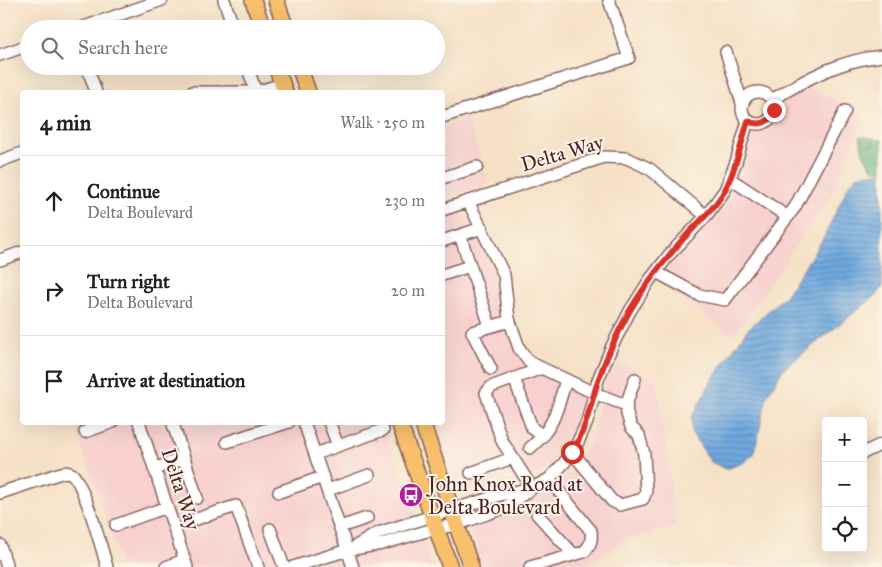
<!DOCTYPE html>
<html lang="en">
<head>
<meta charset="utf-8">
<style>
  :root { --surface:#fff; --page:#f2f2f2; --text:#202124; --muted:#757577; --line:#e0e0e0 }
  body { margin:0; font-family:"IM FELL Great Primer",serif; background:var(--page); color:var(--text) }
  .controls { position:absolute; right:15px; bottom:15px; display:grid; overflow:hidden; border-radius:5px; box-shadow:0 5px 20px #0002 }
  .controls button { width:45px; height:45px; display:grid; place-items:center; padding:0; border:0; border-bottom:1px solid var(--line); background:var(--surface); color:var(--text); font:25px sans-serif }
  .stop { position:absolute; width:15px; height:15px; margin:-11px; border:4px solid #d93025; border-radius:50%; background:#fff }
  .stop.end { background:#d93025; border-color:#fff; box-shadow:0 1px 5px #0008 }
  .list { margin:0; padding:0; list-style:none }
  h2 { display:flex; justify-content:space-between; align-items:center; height:65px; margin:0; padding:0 20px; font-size:21px }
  h2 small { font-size:16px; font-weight:400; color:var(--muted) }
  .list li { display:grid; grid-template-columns:32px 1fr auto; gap:15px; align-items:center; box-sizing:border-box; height:90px; padding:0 20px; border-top:1px solid var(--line) }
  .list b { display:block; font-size:19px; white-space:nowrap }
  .list p { margin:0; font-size:16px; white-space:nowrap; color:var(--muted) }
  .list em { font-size:16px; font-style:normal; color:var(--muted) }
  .icon { flex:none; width:28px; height:28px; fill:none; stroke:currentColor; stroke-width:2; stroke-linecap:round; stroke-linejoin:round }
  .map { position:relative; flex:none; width:882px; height:567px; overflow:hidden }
  .search { position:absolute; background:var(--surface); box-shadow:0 5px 20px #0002; left:20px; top:20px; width:425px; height:55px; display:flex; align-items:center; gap:12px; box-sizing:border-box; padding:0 18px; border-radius:28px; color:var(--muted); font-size:19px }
  .panel { position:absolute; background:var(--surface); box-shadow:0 5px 20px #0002; left:20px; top:90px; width:425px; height:335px; border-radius:5px }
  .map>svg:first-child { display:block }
  .built { fill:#f7d0cf }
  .forest { fill:url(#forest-firs); stroke:#566956 }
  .water { fill:url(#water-rules); stroke:#5c6484 }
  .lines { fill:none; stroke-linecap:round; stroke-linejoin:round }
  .minor-casing { stroke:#866361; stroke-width:14 }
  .major-casing { stroke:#866361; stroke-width:18 }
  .minor { stroke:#fff; stroke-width:11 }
  .major { stroke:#f8bf6c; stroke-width:15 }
  .route { stroke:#d93025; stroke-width:6 }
  .labels { text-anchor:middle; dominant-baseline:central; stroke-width:4; stroke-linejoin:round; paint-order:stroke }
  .street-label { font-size:20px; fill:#4a1f2b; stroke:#fcf5e5 }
  .poi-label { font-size:20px; fill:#4a1f2b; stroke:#fcf5e5; text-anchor:start }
</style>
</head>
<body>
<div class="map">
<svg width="882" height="567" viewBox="0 0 882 567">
  <defs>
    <pattern id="forest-firs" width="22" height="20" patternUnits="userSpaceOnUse" patternTransform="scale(1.25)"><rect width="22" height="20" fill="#62b380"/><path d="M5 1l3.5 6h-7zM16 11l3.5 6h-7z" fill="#539169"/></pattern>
    <pattern id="water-rules" width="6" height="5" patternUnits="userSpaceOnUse" patternTransform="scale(1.25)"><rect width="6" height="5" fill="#6ea8de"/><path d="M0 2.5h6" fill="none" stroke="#5c88b4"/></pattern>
  </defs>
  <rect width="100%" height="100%" fill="#fcf5e5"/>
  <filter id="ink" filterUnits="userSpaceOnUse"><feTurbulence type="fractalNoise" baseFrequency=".02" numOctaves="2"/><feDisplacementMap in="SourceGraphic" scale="10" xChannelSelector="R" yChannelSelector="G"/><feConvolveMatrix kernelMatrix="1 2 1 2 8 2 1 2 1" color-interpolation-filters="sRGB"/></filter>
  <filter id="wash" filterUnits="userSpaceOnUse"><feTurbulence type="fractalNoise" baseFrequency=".0096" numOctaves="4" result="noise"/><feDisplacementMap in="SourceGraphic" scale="20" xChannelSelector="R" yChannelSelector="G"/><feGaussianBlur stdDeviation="1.12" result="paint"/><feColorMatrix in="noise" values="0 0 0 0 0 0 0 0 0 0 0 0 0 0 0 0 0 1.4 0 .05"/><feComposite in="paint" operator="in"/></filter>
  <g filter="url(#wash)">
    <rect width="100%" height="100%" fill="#f5e1c6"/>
    <!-- built -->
    <path class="built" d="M809 87 864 115 836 188 733 336 657 280 716 217 730 198 742 174 754 134 769 129 773 126 777 122 785 102Z
      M467 119 489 184 443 198V126Z
      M455 214H463L469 218 490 252 520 357 581 391 587 399 582 422 570 447 556 461 542 472 512 485 476 499 465 500 461 498 435 423 442 422 443 218Z
      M613 360 657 380 676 527 622 541 595 562 579 567H483L470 531 472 526 476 522 507 514 540 495 568 473 589 444Z
      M74 423H383L432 567H122Z"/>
    <!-- forest -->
    <path class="forest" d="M860 136 882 140V171L872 169 863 153Z"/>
    <!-- water -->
    <path class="water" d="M869 173H882V287L874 297 783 369 767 396 754 454 743 463 726 469 711 462 692 433V417L712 380 747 330 786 295 823 239 849 185 857 176Z"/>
  </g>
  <g filter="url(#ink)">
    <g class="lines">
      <!-- minor casing -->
      <g class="minor-casing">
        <path id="minor" d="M224 0 234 29
          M78 29 162 0
          M726 52 742 103
          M0 55 29 45
          M87 66 96 92
          M247 66 256 92
          M742 108a16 16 0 1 1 32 0a16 16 0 1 1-32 0Z
          M192 92H256L282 84
          M772 100C807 78 841 60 882 56
          M442 117 629 58 609 0
          M0 161 22 153
          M442 178 477 167
          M729 178 788 217
          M468 201 504 275 509 319 519 348 529 362 594 393 626 405
          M442 210 604 157 627 158 650 169 706 216
          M460 235 490 326
          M442 241 482 228
          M0 260 22 252
          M656 272 699 295 725 300 795 207 845 111
          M442 275 470 266
          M491 369 472 332 510 321
          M517 386 532 428 543 436
          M139 422 187 567
          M304 422 353 567
          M329 422 338 446
          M173 424 197 498
          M85 432 113 422
          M227 442 289 422
          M530 448C555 427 557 409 566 380
          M572 452 612 501 620 505 643 499 646 492 644 454 639 435 631 427 627 414 626 405 635 379
          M863 453 882 444
          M315 454 383 430
          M154 469 184 458
          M471 473 512 458
          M532 488 502 441 486 393 491 387 542 368
          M328 490 369 475
          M279 492 323 477
          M0 493 61 473C65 472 69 472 72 474 84 484 102 549 107 567
          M537 514 574 555
          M190 521 236 506 258 567
          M116 525 167 507
          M340 527 367 518
          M270 529 284 567
          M0 545 7 567
          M356 546 378 533 500 495 527 489
          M166 567 184 560
          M293 567 348 550 382 544 437 528 457 525 467 521 504 508 532 488 549 479 564 463 577 444 587 422 598 380 612 346 630 311 649 281 669 255 706 216 725 190 736 162 748 121
          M530 567 584 552C591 545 592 540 591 531L549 479"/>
      </g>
      <!-- major casing -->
      <g class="major-casing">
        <path id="major" d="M253 0 263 29
          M276 0 286 29
          M276 66 285 92
          M299 66 308 92
          M399 422 450 567
          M422 422 471 567"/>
      </g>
      <!-- minor -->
      <use href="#minor" class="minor"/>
      <!-- major -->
      <use href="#major" class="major"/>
    </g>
  </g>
  <g class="lines" filter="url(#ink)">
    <!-- route -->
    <path class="route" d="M572 452C586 430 590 406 598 381 606 357 617 334 629 312 644 286 663 262 683 239 698 223 715 208 725 190 736 169 741 144 748 121 760 127 771 122 774 110"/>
  </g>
  <!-- icons -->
  <defs>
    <g id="bus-disc" transform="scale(1.25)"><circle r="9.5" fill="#b5179e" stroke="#fcf5e5"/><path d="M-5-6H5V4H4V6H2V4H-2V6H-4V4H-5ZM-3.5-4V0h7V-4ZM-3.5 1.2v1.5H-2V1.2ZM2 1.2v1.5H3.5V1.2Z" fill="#fff"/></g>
  </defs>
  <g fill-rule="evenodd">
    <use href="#bus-disc" x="411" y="495"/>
  </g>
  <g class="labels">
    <!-- street labels -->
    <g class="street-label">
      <text transform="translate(562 153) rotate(-16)">Delta Way</text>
      <text transform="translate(181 489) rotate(72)">Delta Way</text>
    </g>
    <!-- poi labels -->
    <g class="poi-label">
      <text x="428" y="484">John Knox Road at<tspan x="428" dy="23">Delta Boulevard</tspan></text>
    </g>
  </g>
</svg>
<div class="controls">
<button>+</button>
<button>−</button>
<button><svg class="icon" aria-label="locate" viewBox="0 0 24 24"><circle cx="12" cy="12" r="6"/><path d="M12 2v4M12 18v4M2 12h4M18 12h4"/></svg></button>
</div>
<div class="stop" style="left:572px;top:452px"></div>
<div class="stop end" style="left:774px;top:110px"></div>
<div class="search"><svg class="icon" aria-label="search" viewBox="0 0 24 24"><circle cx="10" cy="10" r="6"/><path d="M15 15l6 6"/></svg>Search here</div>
<section class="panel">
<h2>4 min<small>Walk · 250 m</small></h2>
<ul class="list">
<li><svg class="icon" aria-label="ahead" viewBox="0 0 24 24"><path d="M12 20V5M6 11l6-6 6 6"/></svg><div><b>Continue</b><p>Delta Boulevard</p></div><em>230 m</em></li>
<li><svg class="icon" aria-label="right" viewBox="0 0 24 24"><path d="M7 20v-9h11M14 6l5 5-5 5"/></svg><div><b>Turn right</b><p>Delta Boulevard</p></div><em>20 m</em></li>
<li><svg class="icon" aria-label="arrive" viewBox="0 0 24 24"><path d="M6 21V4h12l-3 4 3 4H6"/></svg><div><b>Arrive at destination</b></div></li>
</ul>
</section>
</div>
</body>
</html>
